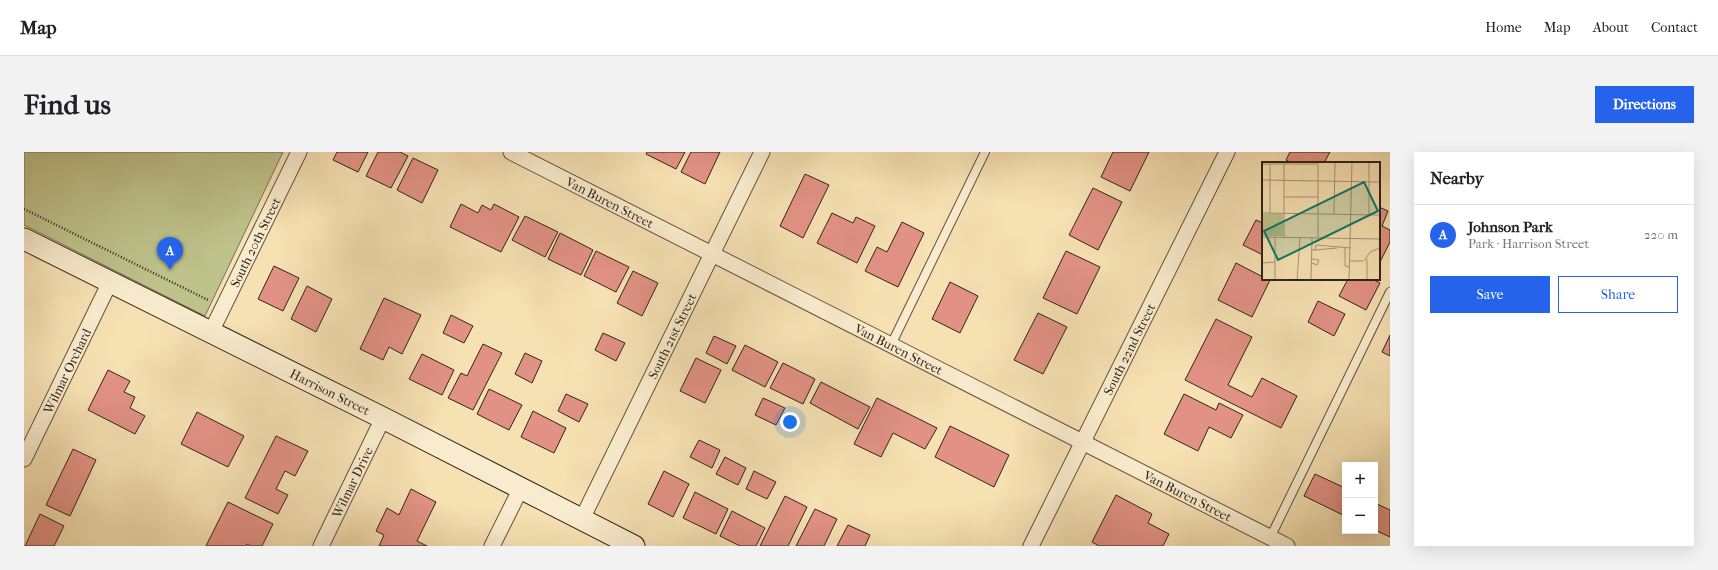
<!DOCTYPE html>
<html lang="en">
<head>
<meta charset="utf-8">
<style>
  :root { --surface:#fff; --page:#f2f2f2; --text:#202124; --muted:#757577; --line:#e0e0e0; --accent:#2563eb }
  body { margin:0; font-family:"IM FELL French Canon",serif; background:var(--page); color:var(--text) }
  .controls { position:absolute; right:12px; bottom:12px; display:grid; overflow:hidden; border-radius:0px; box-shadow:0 4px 16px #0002 }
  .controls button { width:36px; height:36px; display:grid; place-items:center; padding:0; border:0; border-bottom:1px solid var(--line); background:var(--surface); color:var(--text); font:20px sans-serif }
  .you { position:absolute; left:766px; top:270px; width:14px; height:14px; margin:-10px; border:3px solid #fff; border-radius:50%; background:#1a73e8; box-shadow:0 0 0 6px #1a73e833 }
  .badge { display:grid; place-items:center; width:26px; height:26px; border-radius:50%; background:var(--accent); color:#fff; font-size:13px; font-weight:700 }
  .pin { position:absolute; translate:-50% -33px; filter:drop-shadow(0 1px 2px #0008) }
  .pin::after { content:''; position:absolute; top:21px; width:14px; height:12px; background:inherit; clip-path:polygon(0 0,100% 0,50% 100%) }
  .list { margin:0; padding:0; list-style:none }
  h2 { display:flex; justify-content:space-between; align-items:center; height:52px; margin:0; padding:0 16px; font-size:17px }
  h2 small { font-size:13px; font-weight:400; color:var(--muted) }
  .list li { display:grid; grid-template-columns:26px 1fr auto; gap:12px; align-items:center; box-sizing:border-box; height:60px; padding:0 16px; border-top:1px solid var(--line) }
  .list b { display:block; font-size:15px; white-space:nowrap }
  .list p { margin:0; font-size:13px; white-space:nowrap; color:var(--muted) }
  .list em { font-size:13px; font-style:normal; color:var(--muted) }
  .actions { display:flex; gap:8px; padding:12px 16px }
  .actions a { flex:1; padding:9px 0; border:1px solid var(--accent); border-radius:0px; text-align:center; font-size:14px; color:var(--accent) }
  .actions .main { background:var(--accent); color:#fff }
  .map { position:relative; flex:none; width:1366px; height:394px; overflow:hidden; border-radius:0px }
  header { display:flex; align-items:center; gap:24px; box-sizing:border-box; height:56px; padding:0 20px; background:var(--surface); border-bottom:1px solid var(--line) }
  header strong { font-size:19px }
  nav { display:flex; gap:22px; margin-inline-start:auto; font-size:14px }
  .intro { display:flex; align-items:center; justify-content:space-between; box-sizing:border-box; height:96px; padding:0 24px }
  h1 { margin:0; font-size:28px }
  .button { padding:10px 18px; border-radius:0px; background:var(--accent); color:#fff; font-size:14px; font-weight:700 }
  main { display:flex; gap:24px; padding:0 24px }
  aside { flex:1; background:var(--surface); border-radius:0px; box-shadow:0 4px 16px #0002 }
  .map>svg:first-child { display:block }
  .green { fill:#bec28b; stroke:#787252 }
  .building { fill:#e29285; stroke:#33231a }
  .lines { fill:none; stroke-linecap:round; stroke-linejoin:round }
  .lane-casing { stroke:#645240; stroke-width:10 }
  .street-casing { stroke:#645240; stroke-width:17 }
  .secondary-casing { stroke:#33231a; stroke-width:23 }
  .path { stroke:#33231a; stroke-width:2.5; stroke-dasharray:1 2; stroke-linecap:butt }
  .lane { stroke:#f9ecce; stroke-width:8 }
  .street { stroke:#f9ecce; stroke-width:15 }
  .secondary { stroke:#f9ecce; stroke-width:21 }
  .labels { text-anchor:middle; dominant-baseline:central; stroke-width:3; stroke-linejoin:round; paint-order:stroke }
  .street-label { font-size:13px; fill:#33231a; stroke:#f9ecce }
  .inset-road { fill:none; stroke:#a89576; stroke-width:1 }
  .view { fill:#0f766e; fill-opacity:0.15; stroke:#0f766e; stroke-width:2 }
  .inset-edge { fill:none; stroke:#33231a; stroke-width:2 }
</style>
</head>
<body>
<header>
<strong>Map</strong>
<nav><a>Home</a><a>Map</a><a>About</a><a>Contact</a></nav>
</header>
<div class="intro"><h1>Find us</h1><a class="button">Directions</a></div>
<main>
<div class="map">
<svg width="1366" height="394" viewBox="0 0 1366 394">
  <rect width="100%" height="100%" fill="#f6e1b3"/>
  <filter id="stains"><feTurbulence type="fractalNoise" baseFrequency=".005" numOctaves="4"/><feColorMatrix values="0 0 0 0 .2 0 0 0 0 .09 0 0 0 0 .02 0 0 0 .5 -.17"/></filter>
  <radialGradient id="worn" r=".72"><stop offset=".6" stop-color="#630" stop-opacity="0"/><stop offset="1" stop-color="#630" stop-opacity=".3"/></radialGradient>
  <!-- green -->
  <path class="green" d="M0 0H259L181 164 0 73Z"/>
  <!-- building -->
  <path class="building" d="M313 0H344L334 20 309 8Z
    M354 0H376L384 4 367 36 342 24Z
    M623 0H661L652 17 622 2Z
    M667 0H696L681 32 657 20Z
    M1089 0H1125L1106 39 1077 25Z
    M1266 0H1306L1300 11H1268L1262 8Z
    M389 6 414 18 398 51 373 38Z
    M781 22 805 33 779 86 756 74Z
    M1069 36 1098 50 1074 98 1045 83Z
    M437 52 454 61 458 53 467 58 470 52 495 65 477 100 426 75Z
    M1355 55 1364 59 1358 74 1366 78V90L1356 110Z
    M808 61 829 71 832 65 851 74 833 111 793 91Z
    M501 64 534 80 521 105 488 88Z
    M1232 68 1239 71V103L1219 93Z
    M878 70 900 81 874 135 841 119 853 95 863 100Z
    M536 81 569 98 557 123 524 107Z
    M572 99 605 115 592 140 560 124Z
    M1042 99 1076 115 1053 162 1019 146Z
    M1212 111 1239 125V127L1246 128 1228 165 1194 148Z
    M250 114 275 126 259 159 234 147Z
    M609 119 634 131 618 164 593 151Z
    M1324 127H1348L1356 131 1342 158 1315 144Z
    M926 130 954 144 936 181 908 167Z
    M283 134 308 147 292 180 267 167Z
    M360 146 397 163 378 202 365 195 359 208 336 197Z
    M1294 149 1321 162 1310 184 1284 170Z
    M1014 161 1043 175 1019 222 990 208Z
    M427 163 449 174 440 191 419 181Z
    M1192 167 1228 185 1204 233 1228 245 1238 226 1273 244 1257 276 1161 228Z
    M579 181 601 191 592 209 571 198Z
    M1366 183V204L1358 200Z
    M690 184 712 194 703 212 682 201Z
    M459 192 478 201 449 258 424 246 437 221 443 224Z
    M721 193 754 210 741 235 708 218Z
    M501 201 518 209 508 231 491 222Z
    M398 202 430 218 418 243 385 227Z
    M672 206 697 218 681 251 656 239Z
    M759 211 791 227 779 252 746 236Z
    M84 218 106 229 100 240 111 245 106 256 121 264 111 282 64 258Z
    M797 230 846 255 834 277 786 251Z
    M465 237 498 253 485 278 453 262Z
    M542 242 564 252 555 270 534 259Z
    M1160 242 1192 258 1195 251 1219 263 1207 286 1185 275 1174 299 1140 282Z
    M739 246 761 256 752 273 731 263Z
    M853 246 913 276 901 297 869 281 857 305 830 292Z
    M509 259 542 276 530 301 497 285Z
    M173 260 220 284 204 315 157 292Z
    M926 274 985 303 970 335 911 305Z
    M252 284 284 299 271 324 261 319 252 337 264 343 254 362 221 346Z
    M675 288 696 298 688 316 666 305Z
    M49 297 72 308 46 364 22 353Z
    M701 305 722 316 714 333 692 322Z
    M640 319 665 332 649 365 624 352Z
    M730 319 752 330 743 347 722 337Z
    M1291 322 1321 336V364L1280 344Z
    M387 337 412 350 393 389 403 394H355L360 383 352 379 363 356 375 363Z
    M671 340 704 357 692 382 659 366Z
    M1092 343 1128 362 1124 371 1145 382 1139 394H1075L1068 390Z
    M761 344 783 355 764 394H736Z
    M204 350 249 372 238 394H227L223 392 222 394H182Z
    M1351 351 1366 358V385L1351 378Z
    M791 357 813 367 800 394H772Z
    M708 359 741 376 732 394H716L696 384Z
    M16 362 40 374 30 394H1Z
    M824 373 846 383 841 394H813Z"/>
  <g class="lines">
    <!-- lane casing -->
    <g class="lane-casing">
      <path id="lane" d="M867 193 961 0
        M1246 386 1366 140"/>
    </g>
    <!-- street casing -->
    <g class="street-casing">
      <g id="street">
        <path id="s1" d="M487 0 1263 394"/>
        <path id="s2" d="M187 180 275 0"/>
        <path id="s3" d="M0 307 86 130"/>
        <path id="s4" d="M558 367 738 0"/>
        <path id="s5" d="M297 394 359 266"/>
        <path d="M468 394 497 336"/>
        <path id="s6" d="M1007 394 1203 0"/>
      </g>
    </g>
    <!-- secondary casing -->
    <g class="secondary-casing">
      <g id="secondary">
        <path id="s7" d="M0 87 359 266 610 394"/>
      </g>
    </g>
    <!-- path -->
    <path class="path" d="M0 57 184 148"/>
    <!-- lane -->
    <use href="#lane" class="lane"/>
    <!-- street -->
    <use href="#street" class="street"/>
    <!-- secondary -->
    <use href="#secondary" class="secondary"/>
  </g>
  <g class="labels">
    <!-- street labels -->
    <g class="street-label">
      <text stroke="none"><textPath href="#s1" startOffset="111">Van Buren Street</textPath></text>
      <text stroke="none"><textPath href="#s2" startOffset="100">South 20th Street</textPath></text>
      <text stroke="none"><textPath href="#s4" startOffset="204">South 21st Street</textPath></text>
      <text stroke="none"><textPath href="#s1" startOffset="435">Van Buren Street</textPath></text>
      <text stroke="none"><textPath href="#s6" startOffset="220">South 22nd Street</textPath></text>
      <text stroke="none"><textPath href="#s3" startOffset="98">Wilmar Orchard</textPath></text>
      <text stroke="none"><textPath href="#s7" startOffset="342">Harrison Street</textPath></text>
      <text stroke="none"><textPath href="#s5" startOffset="71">Wilmar Drive</textPath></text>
      <text stroke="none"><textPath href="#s1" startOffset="759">Van Buren Street</textPath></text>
    </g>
  </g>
  <!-- overview -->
  <g transform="translate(1238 10)">
    <rect width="118" height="118" fill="#f6e1b3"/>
    <path d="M0 52H21V74H0Z" fill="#bec28b"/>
    <path class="inset-road" d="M0 2H56M8 2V51M0 18 118 20M22 35H56M0 51 118 53M72 52 73 0M107 53V0M0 75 118 77M22 75V0M56 76V0M83 86V104L87 105M50 88H53L54 83 89 86M53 88 75 86M87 99H101M102 99 108 90 118 86M1 101 13 100M50 101 55 103 57 98 50 97M13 118V75M35 118 38 76M49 118 50 76M87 118 90 0M105 118V97"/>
    <path class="view" d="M102 20 116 49 16 98 2 69Z"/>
    <rect width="118" height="118" class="inset-edge"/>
  </g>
  <rect width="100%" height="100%" filter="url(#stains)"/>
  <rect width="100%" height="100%" fill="url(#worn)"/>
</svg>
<div class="controls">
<button>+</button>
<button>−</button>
</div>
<div class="you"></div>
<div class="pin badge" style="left:146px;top:118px">A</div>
</div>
<aside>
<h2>Nearby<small></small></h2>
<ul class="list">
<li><span class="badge">A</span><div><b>Johnson Park</b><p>Park · Harrison Street</p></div><em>220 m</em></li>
</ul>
<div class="actions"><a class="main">Save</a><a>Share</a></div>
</aside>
</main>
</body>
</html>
